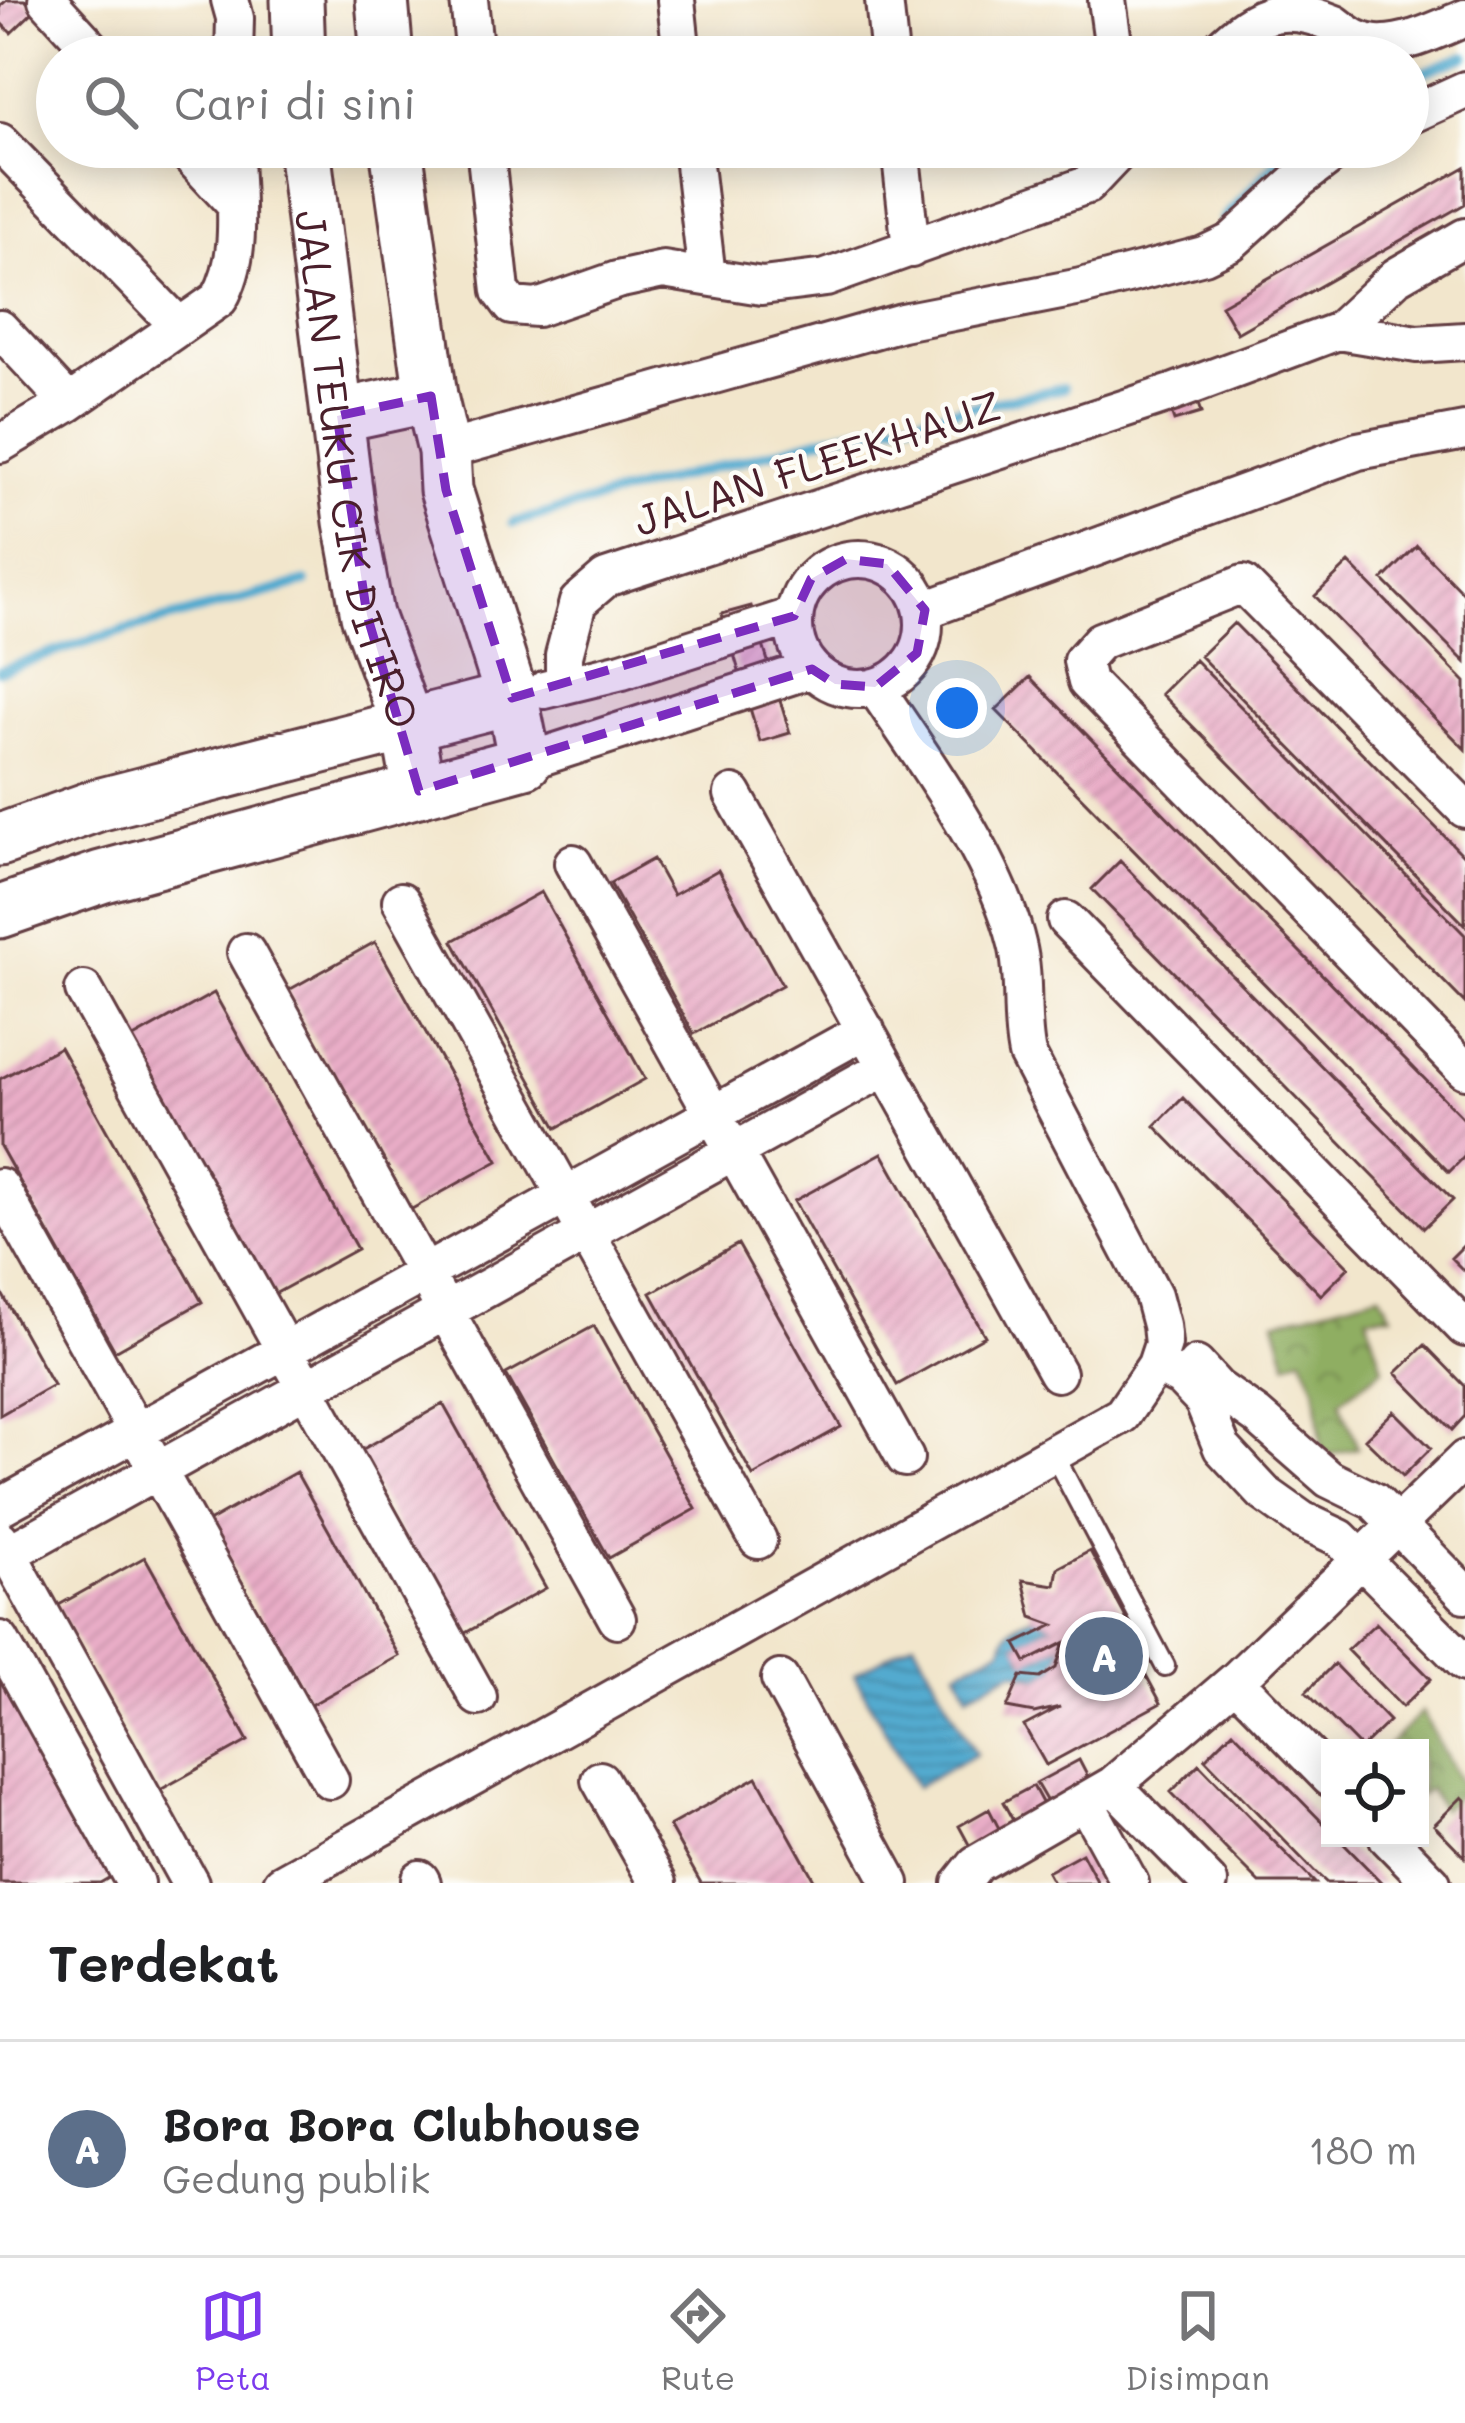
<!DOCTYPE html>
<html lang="id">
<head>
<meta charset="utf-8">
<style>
  :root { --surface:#fff; --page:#f6f6f6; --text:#202124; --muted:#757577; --line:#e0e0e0; --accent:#7c3aed }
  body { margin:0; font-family:Mali,sans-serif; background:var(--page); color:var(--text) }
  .controls { position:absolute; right:36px; bottom:36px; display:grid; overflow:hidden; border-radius:0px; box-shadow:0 6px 30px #0003 }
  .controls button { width:108px; height:108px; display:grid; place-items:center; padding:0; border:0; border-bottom:3px solid var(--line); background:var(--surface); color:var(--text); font:60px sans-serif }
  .you { position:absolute; left:957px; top:708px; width:42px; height:42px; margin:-30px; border:9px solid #fff; border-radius:50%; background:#1a73e8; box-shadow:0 0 0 18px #1a73e833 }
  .badge { display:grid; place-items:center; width:78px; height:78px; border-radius:50%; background:var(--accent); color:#fff; font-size:39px; font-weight:700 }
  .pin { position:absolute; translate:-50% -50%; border:6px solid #fff; box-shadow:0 3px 12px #0006 }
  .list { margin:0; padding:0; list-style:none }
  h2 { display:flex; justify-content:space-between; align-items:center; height:156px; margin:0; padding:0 48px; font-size:51px }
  h2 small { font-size:39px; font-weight:400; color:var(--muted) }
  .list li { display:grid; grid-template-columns:78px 1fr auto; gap:36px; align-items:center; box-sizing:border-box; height:216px; padding:0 48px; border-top:3px solid var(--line) }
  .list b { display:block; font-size:45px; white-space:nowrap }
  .list p { margin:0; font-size:39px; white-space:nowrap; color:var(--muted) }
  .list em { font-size:39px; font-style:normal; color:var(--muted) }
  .icon { flex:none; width:66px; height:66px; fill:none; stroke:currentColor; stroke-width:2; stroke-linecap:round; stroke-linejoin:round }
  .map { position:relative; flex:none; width:1465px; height:1883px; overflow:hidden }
  .search { position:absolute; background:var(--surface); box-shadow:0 6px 30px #0003; left:36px; right:36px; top:36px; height:132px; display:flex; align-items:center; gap:30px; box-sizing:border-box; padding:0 42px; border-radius:66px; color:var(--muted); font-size:45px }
  .sheet { height:372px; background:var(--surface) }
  nav { display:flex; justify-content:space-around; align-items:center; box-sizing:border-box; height:168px; border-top:3px solid var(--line); background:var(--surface); font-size:33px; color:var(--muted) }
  nav a { display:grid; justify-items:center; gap:6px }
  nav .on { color:var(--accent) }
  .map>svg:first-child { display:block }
  .forest { fill:url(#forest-crowns); stroke:#6c6646; stroke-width:3 }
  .water { fill:url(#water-rules); stroke:#4e647d; stroke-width:3 }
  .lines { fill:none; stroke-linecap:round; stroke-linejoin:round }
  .stream { stroke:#52aacf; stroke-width:10 }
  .building { fill:url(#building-hatch) }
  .service-casing { stroke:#633d43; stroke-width:24 }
  .minor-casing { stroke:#633d43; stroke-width:42 }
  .secondary-casing { stroke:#633d43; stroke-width:57 }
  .service { stroke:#fff; stroke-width:18 }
  .minor { stroke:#fff; stroke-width:36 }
  .secondary { stroke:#fff; stroke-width:51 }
  .marked { fill:#7b2cbf; fill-opacity:0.2; stroke:#7b2cbf; stroke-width:9; stroke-dasharray:24 15; stroke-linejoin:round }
  .labels { text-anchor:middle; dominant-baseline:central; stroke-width:9; stroke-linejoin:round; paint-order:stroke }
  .street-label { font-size:42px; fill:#4a1f2b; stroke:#fdfcf7 }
</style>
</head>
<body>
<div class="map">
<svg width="1465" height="1883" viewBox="0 0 1465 1883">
  <defs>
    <pattern id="forest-crowns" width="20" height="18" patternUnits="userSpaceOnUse" patternTransform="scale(3)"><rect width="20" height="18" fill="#8fae62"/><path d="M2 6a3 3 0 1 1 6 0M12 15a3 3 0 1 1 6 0" fill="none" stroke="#778d51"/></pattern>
    <pattern id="water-rules" width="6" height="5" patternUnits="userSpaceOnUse" patternTransform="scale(3)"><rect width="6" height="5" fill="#52aacf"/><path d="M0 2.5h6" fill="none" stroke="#468aa8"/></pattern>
    <pattern id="building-hatch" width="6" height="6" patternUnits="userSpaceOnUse" patternTransform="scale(3)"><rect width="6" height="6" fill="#e9adc7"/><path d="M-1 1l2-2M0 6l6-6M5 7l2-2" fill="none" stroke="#c994ab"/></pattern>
  </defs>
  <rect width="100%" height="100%" fill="#fdfcf7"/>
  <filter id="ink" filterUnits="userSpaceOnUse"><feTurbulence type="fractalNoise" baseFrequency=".00833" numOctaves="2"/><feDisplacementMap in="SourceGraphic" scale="24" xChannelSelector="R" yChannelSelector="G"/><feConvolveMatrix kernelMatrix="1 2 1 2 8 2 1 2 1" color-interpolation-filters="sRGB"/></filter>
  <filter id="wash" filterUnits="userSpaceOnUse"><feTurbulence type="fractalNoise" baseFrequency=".004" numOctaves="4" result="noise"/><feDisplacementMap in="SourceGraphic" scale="48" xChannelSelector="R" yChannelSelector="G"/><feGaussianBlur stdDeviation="2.7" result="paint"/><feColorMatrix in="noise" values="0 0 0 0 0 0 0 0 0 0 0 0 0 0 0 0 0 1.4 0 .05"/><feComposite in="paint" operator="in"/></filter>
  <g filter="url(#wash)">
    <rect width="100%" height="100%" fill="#f2e6cc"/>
    <!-- forest -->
    <path class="forest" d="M1380 1293 1392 1315 1367 1316 1383 1368 1340 1401 1358 1448 1322 1456 1316 1389 1302 1356 1287 1363 1275 1321Z
      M1422 1712 1464 1790 1442 1810 1429 1789 1420 1796V1748H1386Z"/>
    <!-- water -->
    <path class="water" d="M1032 1617 1054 1625 1017 1644 1026 1662 1064 1643 1056 1668 1040 1678 1014 1671 968 1694 957 1670 1002 1648C1007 1629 1014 1623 1032 1617Z
      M914 1641 976 1754 916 1787 854 1674Z"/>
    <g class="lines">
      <!-- stream -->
      <path class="stream" d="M1408 78 1465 56
        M1223 220 1290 147
        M513 523 837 434 1063 388
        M0 671 97 638 306 582"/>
    </g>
    <g id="blocks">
      <!-- building -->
      <path class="building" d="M7 0H25L35 10 11 33 0 22V6Z
        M1465 167V204L1237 333 1221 305Z
        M1187 370 1201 413 1174 421 1160 379Z
        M1417 546 1465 595V662L1383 580Z
        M1349 563 1465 682V749L1315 596Z
        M751 606 790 733 760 742 722 614Z
        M1234 623 1465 857V925L1200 656Z
        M1195 660 1465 935V1003L1161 694Z
        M1030 677 1465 1120V1156L1449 1172 996 710Z
        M653 859 673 895 718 870 782 985 694 1034 610 883Z
        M1120 861 1453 1200 1424 1228 1092 889Z
        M541 892 645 1079 557 1128 453 941Z
        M375 942 498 1161 410 1210 287 991Z
        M214 993 357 1249 269 1297 126 1042Z
        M60 1047 202 1302 115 1351 0 1146V1079Z
        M1183 1098 1349 1267 1321 1295 1155 1126Z
        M882 1153 985 1336 897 1385 794 1201Z
        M738 1244 841 1427 753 1476 651 1293Z
        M1465 1244V1272L1451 1258Z
        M0 1290 53 1385 0 1415Z
        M594 1326 696 1509 609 1558 506 1374Z
        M1425 1345 1465 1386V1416L1452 1430 1396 1373Z
        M443 1404 546 1588 458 1637 356 1453Z
        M1394 1411 1431 1448 1403 1476 1365 1439Z
        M296 1472 399 1656 311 1705 208 1522Z
        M1090 1551 1148 1659 1140 1664 1161 1703 1046 1765 1024 1726 1060 1707 1034 1713 1007 1708 1021 1676 1040 1678 1056 1668 1064 1643 1026 1662 1016 1644 1054 1625 1032 1617 1023 1580 1055 1585 1058 1568Z
        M145 1557 248 1741 160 1790 57 1606Z
        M1376 1623 1431 1679 1402 1707 1347 1650Z
        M1334 1664 1389 1721 1361 1748 1306 1692Z
        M0 1674 112 1876 100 1883H0Z
        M1233 1731 1330 1830V1838H1338L1382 1883H1327L1315 1872 1205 1759Z
        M1079 1760 1092 1785 1050 1807 1036 1783Z
        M1199 1764 1254 1821 1315 1883H1260L1226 1849 1171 1792Z
        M757 1777 777 1813 816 1883H701L689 1862 669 1826Z
        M1033 1786 1046 1810 1016 1826 1003 1802Z
        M1462 1797 1465 1800V1857L1434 1825Z
        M989 1809 1003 1836 973 1852 959 1826Z
        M1082 1853 1098 1883H1053L1047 1872Z"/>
    </g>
  </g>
  <g filter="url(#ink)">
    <use href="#blocks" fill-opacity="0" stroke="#633d43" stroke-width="3"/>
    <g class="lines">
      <!-- service casing -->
      <g class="service-casing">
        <path id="service" d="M1054 1455 1165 1666"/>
      </g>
      <!-- minor casing -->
      <g class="minor-casing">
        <path id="minor" d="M47 0 99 57
          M230 0 235 18 234 57
          M469 0 475 57
          M676 0 682 57
          M884 0 890 57
          M1107 0 1115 57
          M1211 57C1253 15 1277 0 1335 24 1348 34 1359 43 1376 44 1405 46 1439 29 1465 18
          M1408 116 1465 90
          M0 142 179 326
          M182 147 234 203
          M485 147 501 291 512 306 537 308 617 280 663 270 762 286 826 278 1087 185 1123 147
          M692 147 707 277
          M900 147 911 249
          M0 329 69 403
          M1338 331 1417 344 1465 341
          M0 444 69 403 219 299C245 254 234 198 234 147
          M444 451 902 322 1081 287 1204 255 1231 242 1300 179 1342 147
          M794 624a65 65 0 1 1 130 0a65 65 0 1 1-130 0Z
          M925 610 1358 451 1465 431
          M564 685V655L578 602 606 578 1172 393 1338 331 1397 276 1465 237
          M544 690 622 671 794 616
          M525 762 812 669
          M733 794 1057 1373
          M1465 809 1243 584 1100 641 1082 661 1087 682 1465 1070
          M573 863 905 1458
          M401 901 758 1540
          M1066 920 1465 1328
          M246 952 617 1619
          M84 990 478 1697
          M0 1187 330 1780
          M1156 1365 1181 1378 1203 1401 1222 1448 1264 1493 1302 1520 1340 1538 1465 1663
          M1196 1365 1217 1388 1257 1416 1329 1479 1374 1501 1465 1594
          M0 1507 866 1030
          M0 1539 190 1883
          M0 1558 886 1067
          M0 1640 135 1883
          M780 1679 891 1883
          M1235 1681 1330 1778
          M600 1780 658 1883
          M1113 1785 1209 1883
          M1086 1803 1130 1883
          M1388 1838 1432 1883
          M420 1879 422 1883
          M282 1883 1122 1415 1156 1365 1163 1344 1161 1325 1153 1295 1027 1054C1019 1018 1026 980 1017 944 996 857 925 762 875 687
          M961 1883 976 1864 1113 1785 1235 1681 1465 1459"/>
      </g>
      <!-- secondary casing -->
      <g class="secondary-casing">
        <g id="secondary">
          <path d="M297 0 299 57"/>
          <path d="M382 0 387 57"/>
          <path id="s1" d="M304 147 350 522 367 615 407 724 419 791"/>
          <path d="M337 416 431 396"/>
          <path d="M0 840 98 805 512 698"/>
          <path d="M0 912 101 877 525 762 512 698 446 490 444 451 431 396 396 147"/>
        </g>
      </g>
      <!-- service -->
      <use href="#service" class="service"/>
      <!-- minor -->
      <use href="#minor" class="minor"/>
      <!-- secondary -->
      <use href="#secondary" class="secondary"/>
    </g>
  </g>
  <!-- marked area -->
  <path class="marked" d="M431 396 446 490 512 698 794 616 811 579 846 559 887 564 925 610 917 653 875 687 835 684 812 669 419 791 367 615 337 416Z"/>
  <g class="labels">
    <!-- street labels -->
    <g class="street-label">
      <text transform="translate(817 462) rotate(-18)">JALAN FLEEKHAUZ</text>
      <text stroke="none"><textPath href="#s1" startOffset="327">JALAN TEUKU CIK DITIRO</textPath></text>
    </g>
  </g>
</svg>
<div class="controls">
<button><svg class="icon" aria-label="locate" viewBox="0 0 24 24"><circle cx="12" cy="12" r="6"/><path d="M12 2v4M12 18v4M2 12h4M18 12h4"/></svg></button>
</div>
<div class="you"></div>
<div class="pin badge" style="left:1104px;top:1656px;background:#5c6f8a">A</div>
<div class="search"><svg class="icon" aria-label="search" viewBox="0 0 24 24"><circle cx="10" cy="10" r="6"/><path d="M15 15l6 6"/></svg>Cari di sini</div>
</div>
<section class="sheet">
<h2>Terdekat<small></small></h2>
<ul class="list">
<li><span class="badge" style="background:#5c6f8a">A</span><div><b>Bora Bora Clubhouse</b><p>Gedung publik</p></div><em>180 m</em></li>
</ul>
</section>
<nav>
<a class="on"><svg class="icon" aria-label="map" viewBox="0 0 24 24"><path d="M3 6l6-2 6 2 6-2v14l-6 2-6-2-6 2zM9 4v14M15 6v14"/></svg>Peta</a>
<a><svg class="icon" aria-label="directions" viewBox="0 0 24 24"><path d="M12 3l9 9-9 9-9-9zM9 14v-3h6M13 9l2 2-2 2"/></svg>Rute</a>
<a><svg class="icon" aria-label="saved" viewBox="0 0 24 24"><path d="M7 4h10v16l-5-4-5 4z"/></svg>Disimpan</a>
</nav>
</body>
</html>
